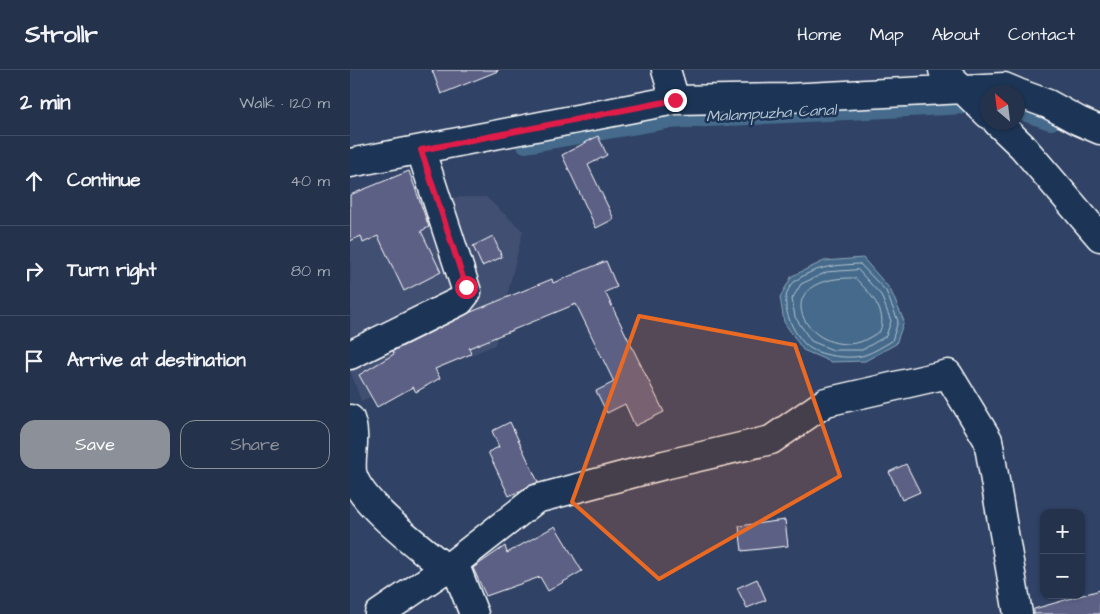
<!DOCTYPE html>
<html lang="en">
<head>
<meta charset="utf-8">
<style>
  :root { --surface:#24324c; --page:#2c3a53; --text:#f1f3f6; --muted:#a3aab5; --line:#414d64; --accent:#8c9099 }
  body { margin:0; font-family:"Architects Daughter",sans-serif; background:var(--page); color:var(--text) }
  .controls { position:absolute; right:15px; bottom:15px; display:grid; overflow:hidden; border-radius:10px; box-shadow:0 1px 4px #0004 }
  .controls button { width:45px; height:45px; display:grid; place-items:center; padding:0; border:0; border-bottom:1px solid var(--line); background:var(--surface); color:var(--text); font:25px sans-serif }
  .compass { position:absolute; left:630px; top:15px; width:45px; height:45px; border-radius:50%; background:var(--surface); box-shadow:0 1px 4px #0004; rotate:332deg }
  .stop { position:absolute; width:15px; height:15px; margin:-11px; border:4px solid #e11d48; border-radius:50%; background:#fff }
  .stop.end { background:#e11d48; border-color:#fff; box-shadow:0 1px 5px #0008 }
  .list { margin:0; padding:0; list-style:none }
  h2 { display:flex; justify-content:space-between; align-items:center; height:65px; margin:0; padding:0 20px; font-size:21px }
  h2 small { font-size:16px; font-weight:400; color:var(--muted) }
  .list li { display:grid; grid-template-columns:32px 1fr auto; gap:15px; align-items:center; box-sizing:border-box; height:90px; padding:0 20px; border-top:1px solid var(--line) }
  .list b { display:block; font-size:19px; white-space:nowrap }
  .list em { font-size:16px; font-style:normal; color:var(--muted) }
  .actions { display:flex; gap:10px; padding:15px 20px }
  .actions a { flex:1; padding:11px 0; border:1px solid var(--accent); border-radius:15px; text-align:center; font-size:18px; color:var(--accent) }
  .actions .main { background:var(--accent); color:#fff }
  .icon { flex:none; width:28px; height:28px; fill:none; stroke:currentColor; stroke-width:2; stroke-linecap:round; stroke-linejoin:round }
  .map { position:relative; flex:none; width:750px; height:544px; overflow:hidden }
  header { display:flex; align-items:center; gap:30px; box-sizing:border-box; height:70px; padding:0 25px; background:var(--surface); border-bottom:1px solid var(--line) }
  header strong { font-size:24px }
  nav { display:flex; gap:28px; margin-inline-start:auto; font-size:18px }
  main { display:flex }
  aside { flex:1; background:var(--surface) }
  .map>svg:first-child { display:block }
  .built { fill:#414f72 }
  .water { fill:#446b8b; stroke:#8fa6b9 }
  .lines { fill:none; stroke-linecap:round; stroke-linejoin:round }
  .shore { stroke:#b4c4d1; stroke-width:1 }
  .canal { stroke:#446b8b; stroke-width:22 }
  .building { fill:#5c6085; stroke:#fff }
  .minor-casing { stroke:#fff; stroke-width:31 }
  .minor { stroke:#1d3557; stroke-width:28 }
  .route { stroke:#e11d48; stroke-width:6 }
  .marked { fill:#ea6a24; fill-opacity:0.2; stroke:#ea6a24; stroke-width:4; stroke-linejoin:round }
  .labels { text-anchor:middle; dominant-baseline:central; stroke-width:5; stroke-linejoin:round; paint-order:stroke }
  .water-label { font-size:16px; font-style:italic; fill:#b4c4d1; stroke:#1d3557 }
</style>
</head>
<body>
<header>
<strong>Strollr</strong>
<nav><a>Home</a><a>Map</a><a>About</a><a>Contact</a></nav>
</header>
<main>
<aside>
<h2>2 min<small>Walk · 120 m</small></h2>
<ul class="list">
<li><svg class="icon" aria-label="ahead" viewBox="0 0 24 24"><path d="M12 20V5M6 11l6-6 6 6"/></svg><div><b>Continue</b></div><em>40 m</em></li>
<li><svg class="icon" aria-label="right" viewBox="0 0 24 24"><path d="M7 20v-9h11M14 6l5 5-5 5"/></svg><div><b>Turn right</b></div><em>80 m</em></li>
<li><svg class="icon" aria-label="arrive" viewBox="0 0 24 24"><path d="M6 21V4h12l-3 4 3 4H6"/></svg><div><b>Arrive at destination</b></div></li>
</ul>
<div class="actions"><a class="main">Save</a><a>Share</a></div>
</aside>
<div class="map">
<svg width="750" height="544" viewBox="0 0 750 544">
  <rect width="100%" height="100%" fill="#304265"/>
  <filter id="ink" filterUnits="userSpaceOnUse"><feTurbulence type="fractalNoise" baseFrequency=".02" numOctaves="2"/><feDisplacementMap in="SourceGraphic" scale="10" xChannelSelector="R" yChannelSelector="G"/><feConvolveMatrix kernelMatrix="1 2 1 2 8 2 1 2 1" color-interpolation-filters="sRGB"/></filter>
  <g filter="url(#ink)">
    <!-- built -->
    <path class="built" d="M136 127 173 161 145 275 11 331 0 300 1 128Z"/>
    <!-- water -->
    <path class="water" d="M513 188 540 219 554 251 546 274 515 291 481 292 453 280 434 252 430 227 442 206 474 191Z"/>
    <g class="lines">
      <!-- shore -->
      <path class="shore" d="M510 194 536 221 548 251 542 271C533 276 524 282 515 285 501 290 467 286 456 275 440 260 424 224 448 209 467 196 488 195 510 194Z
        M508 200 531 225 541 251 536 266 512 280H483L461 271 445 247 442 229 451 214 477 202Z
        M505 208C519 222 538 241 530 261 524 265 516 270 510 272 456 287 412 206 505 208Z"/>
      <!-- canal -->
      <path class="canal" d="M668 38 701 49
        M176 72 317 48 638 32"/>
    </g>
    <!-- building -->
    <path class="building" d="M82 0H148V1L91 24Z
      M248 66 257 85 238 95 264 149 246 158 212 85Z
      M59 101 79 157 71 161 91 202 54 221 28 166 13 173 11 166 0 171V125Z
      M143 166 152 187 132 196 123 176Z
      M256 191 267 217 255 222 314 342 285 356 275 334 257 343 246 321 264 312 226 234 119 278 121 284 85 299 90 308 66 322 63 317 27 337 9 305 44 284 43 281 121 242 202 209 203 213Z
      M160 352 188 412 159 426 138 382 149 377 142 361Z
      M556 394 570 422 552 430 539 402Z
      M435 450 438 476 392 481 389 456Z
      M205 456 232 501 198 521 190 507 136 526 123 498 155 476 157 483Z
      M407 509 416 530 397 538 387 518Z
      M750 520V544H684V539Z"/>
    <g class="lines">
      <!-- minor casing -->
      <g class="minor-casing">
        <path id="minor" d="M316 0 325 30
          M593 0 638 44
          M668 23 698 34 729 51 750 60
          M647 52 672 76 750 167
          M0 93 325 30 437 28 654 17 666 22
          M0 285 110 231 117 222 71 81
          M0 349C7 367 0 384 2 402 8 432 71 478 95 498
          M29 544 104 493
          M124 544 104 493 186 429 314 395 421 370 476 332 598 304 638 370 668 544"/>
      </g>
      <!-- minor -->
      <use href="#minor" class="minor"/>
    </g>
  </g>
  <g class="lines" filter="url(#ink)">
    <!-- route -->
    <path class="route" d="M116 217 71 80 325 30"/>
  </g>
  <!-- marked area -->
  <path class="marked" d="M289 246 445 275 490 406 309 509 222 432Z"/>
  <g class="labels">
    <!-- water labels -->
    <g class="water-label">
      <text transform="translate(421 43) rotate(-3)">Malampuzha Canal</text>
    </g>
  </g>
</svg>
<div class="controls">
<button>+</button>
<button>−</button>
</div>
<svg class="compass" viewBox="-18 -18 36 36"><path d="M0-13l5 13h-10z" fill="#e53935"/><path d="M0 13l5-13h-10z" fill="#a3aab5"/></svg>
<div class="stop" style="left:116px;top:217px"></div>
<div class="stop end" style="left:325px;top:30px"></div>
</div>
</main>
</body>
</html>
